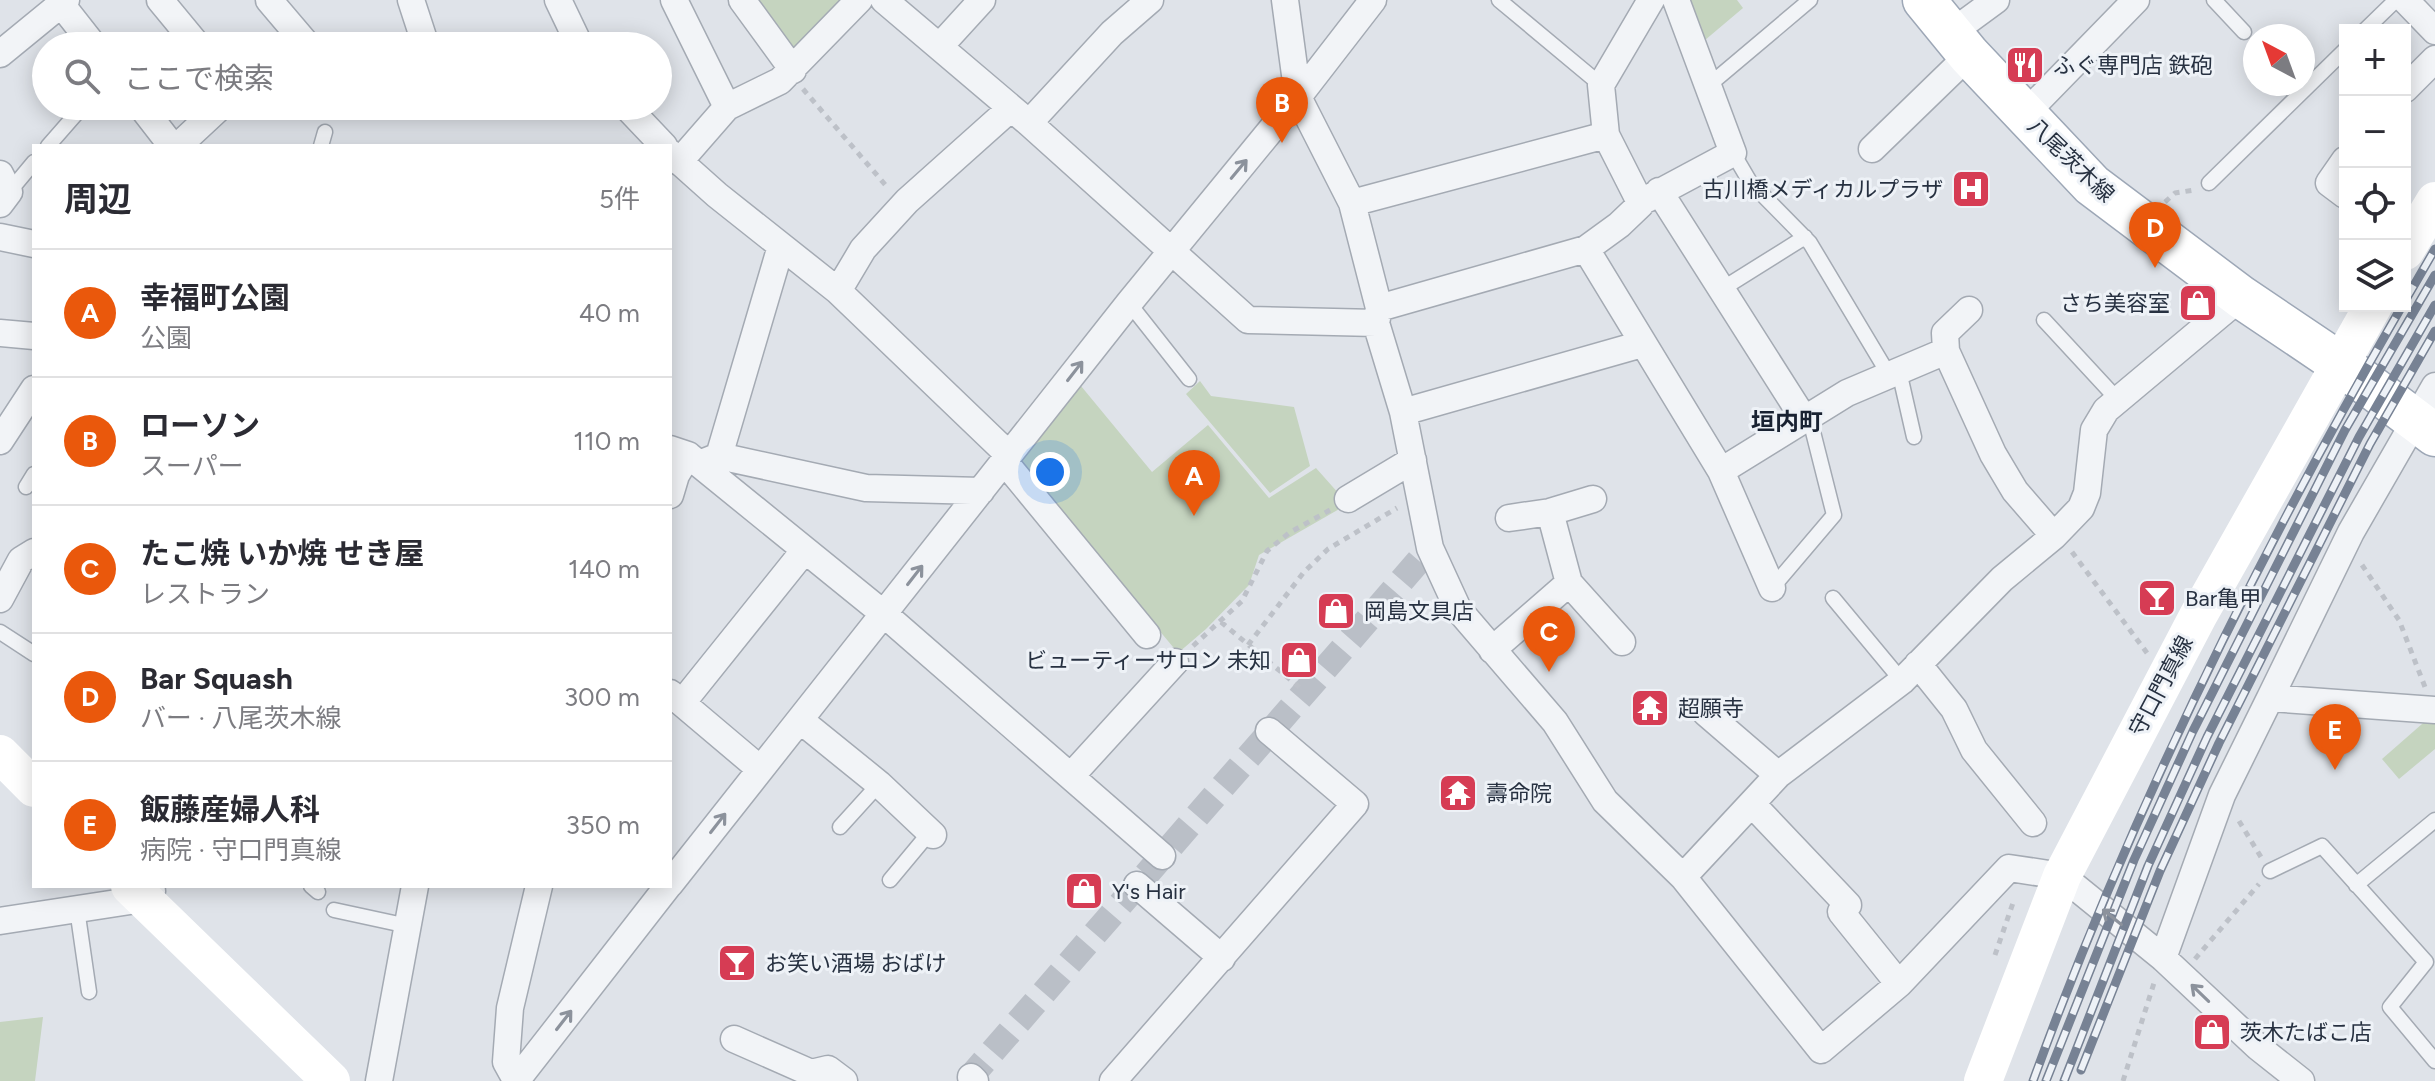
<!DOCTYPE html>
<html lang="ja">
<head>
<meta charset="utf-8">
<style>
  :root { --surface:#fff; --page:#f2f2f3; --text:#2b2b33; --muted:#7c7c81; --line:#e1e1e2; --accent:#ea580c }
  body { margin:0; font-family:Figtree,"Noto Sans JP",sans-serif; background:var(--page); color:var(--text) }
  .controls { position:absolute; right:24px; top:24px; display:grid; overflow:hidden; border-radius:0px; box-shadow:0 4px 20px #0003 }
  .controls button { width:72px; height:72px; display:grid; place-items:center; padding:0; border:0; border-bottom:2px solid var(--line); background:var(--surface); color:var(--text); font:40px sans-serif }
  .compass { position:absolute; left:2243px; top:24px; width:72px; height:72px; border-radius:50%; background:var(--surface); box-shadow:0 4px 20px #0003; rotate:319deg }
  .you { position:absolute; left:1050px; top:472px; width:28px; height:28px; margin:-20px; border:6px solid #fff; border-radius:50%; background:#1a73e8; box-shadow:0 0 0 12px #1a73e833 }
  .badge { display:grid; place-items:center; width:52px; height:52px; border-radius:50%; background:var(--accent); color:#fff; font-size:26px; font-weight:700 }
  .pin { position:absolute; translate:-50% -66px; filter:drop-shadow(0 2px 4px #0008) }
  .pin::after { content:''; position:absolute; top:42px; width:28px; height:24px; background:inherit; clip-path:polygon(0 0,100% 0,50% 100%) }
  .list { margin:0; padding:0; list-style:none }
  h2 { display:flex; justify-content:space-between; align-items:center; height:104px; margin:0; padding:0 32px; font-size:34px }
  h2 small { font-size:26px; font-weight:400; color:var(--muted) }
  .list li { display:grid; grid-template-columns:52px 1fr auto; gap:24px; align-items:center; box-sizing:border-box; height:128px; padding:0 32px; border-top:2px solid var(--line) }
  .list b { display:block; font-size:30px; white-space:nowrap }
  .list p { margin:0; font-size:26px; white-space:nowrap; color:var(--muted) }
  .list em { font-size:26px; font-style:normal; color:var(--muted) }
  .icon { flex:none; width:44px; height:44px; fill:none; stroke:currentColor; stroke-width:2; stroke-linecap:round; stroke-linejoin:round }
  .map { position:relative; flex:none; width:2435px; height:1081px; overflow:hidden }
  .search { position:absolute; background:var(--surface); box-shadow:0 4px 20px #0003; left:32px; top:32px; width:640px; height:88px; display:flex; align-items:center; gap:20px; box-sizing:border-box; padding:0 28px; border-radius:44px; color:var(--muted); font-size:30px }
  .panel { position:absolute; background:var(--surface); box-shadow:0 4px 20px #0003; left:32px; top:144px; width:640px; height:744px; border-radius:0px }
  .map>svg:first-child { display:block }
  .green { fill:#c5d4bf }
  .lines { fill:none; stroke-linecap:round; stroke-linejoin:round }
  .street-tunnel { stroke:#babfc7; stroke-width:26; stroke-dasharray:26 13; stroke-linecap:butt }
  .lane-casing { stroke:#a4aab3; stroke-width:17 }
  .street-casing { stroke:#a4aab3; stroke-width:29 }
  .primary-casing { stroke:#9da7b6; stroke-width:45 }
  .path { stroke:#bdc1c8; stroke-width:5; stroke-dasharray:6 6; stroke-linecap:butt }
  .lane { stroke:#f2f4f7; stroke-width:14 }
  .street { stroke:#f2f4f7; stroke-width:26 }
  .secondary { stroke:#fff; stroke-width:38 }
  .primary { stroke:#fff; stroke-width:42 }
  .rail-casing { stroke:#778294; stroke-width:9 }
  .rail { stroke:#eef2f7; stroke-width:6; stroke-dasharray:18; stroke-linecap:butt }
  .oneway { stroke:#8c929c }
  .labels { text-anchor:middle; dominant-baseline:central; stroke-width:6; stroke-linejoin:round; paint-order:stroke }
  .poi-label { font-size:22px; fill:#273141; stroke:#eef2f7; text-anchor:start }
  .street-label { font-size:22px; fill:#273141; stroke:#eef2f7 }
  .neighbourhood-label { font-size:24px; font-weight:bold; fill:#192232; stroke:#eef2f7 }
</style>
</head>
<body>
<div class="map">
<svg width="2435" height="1081" viewBox="0 0 2435 1081">
  <rect width="100%" height="100%" fill="#dfe3e9"/>
  <!-- green -->
  <path class="green" d="M753 0H848L803 50 790 48Z
    M1681 0H1737L1743 8 1698 46Z
    M1200 381 1211 396 1294 407 1310 466 1270 493 1186 394Z
    M1081 386 1152 472 1208 425 1269 498 1316 468 1348 504 1259 555 1249 585 1206 629 1178 653 1019 462Z
    M2430 717 2435 718V749L2399 779 2382 759Z
    M43 1017 35 1081H0V1022Z"/>
  <g class="lines">
    <!-- street-tunnel -->
    <path class="street-tunnel" d="M967 1081 1430 548"/>
    <!-- lane casing -->
    <g class="lane-casing">
      <path id="lane" d="M1499 0 1601 85
        M2214 0 2244 32
        M2365 30 2396 0
        M1708 86 1810 0
        M48 146 83 106
        M321 146 325 132
        M1733 153 1750 182 1810 243 1889 375
        M2209 183 2345 50
        M9 192 34 162
        M1722 289 1805 237
        M1129 303 1189 379
        M2044 320 2118 400
        M1899 371 1914 437
        M26 487 34 474
        M1772 588 1834 515 1809 416
        M1833 598 1902 681
        M0 632 34 654
        M840 827 879 784
        M2270 871 2322 846 2426 962 2390 1007 2435 1061
        M890 880 930 832
        M2356 885 2435 820
        M311 886 318 892
        M77 909 89 992
        M334 910 408 926"/>
    </g>
    <!-- street casing -->
    <g class="street-casing">
      <path id="street" d="M160 0 198 46
        M269 0 308 46
        M411 0 426 46
        M558 0 580 46
        M674 0 727 107
        M742 0 793 70
        M884 0 1029 123 1248 320 1376 323
        M1285 0 1298 97 1352 203 1379 308 1376 323 1403 412 1430 548 1458 609 1555 722 1605 801 1683 877 1821 1050 1899 984 2009 868 2062 876 2163 958 2258 1047 2301 1081
        M2405 0 2435 31
        M61 4 94 46
        M1951 33 1996 0
        M940 46 982 0
        M0 54 66 0
        M2405 89 2435 59
        M141 106 172 146
        M626 106 664 146
        M2024 115 2136 0
        M1029 123 1112 33 1150 0
        M178 146 221 106
        M1872 149 1969 55
        M670 153 717 195 838 291 1009 455
        M2345 160 2329 183 2345 195
        M679 162 727 107 780 81 859 0
        M0 174 9 192 0 204
        M1659 191 1804 419
        M1647 199 1733 153 1676 0
        M1352 203 1606 135
        M0 237 34 244
        M1586 249 1721 471 1847 393 1946 351
        M838 291 863 249 907 201 1010 109
        M1379 308 1586 249 1619 225 1641 204 1606 135 1601 85 1651 0
        M1969 310 1945 333 1946 351 1993 454 2015 491 2054 536
        M0 333 34 336
        M1403 412 1642 344
        M0 441 34 389
        M670 449 688 455 884 614 1162 856
        M719 456 781 246
        M1004 461 1147 635
        M699 464 719 456 866 488 981 491
        M1721 471 1772 588
        M670 495 676 475 688 455
        M1348 499 1413 460
        M1550 512 1569 583 1622 642
        M1509 518 1550 512 1593 499
        M0 599 21 560 34 552
        M1492 650 1569 583
        M1918 664 1954 709 1974 750 2033 823
        M670 693 760 769
        M2270 698 2351 532 2435 386
        M682 703 804 551
        M1706 713 1778 775
        M800 720 879 784 933 835
        M1071 776 1175 662
        M1753 805 1848 905 1841 912 1899 984
        M1683 877 1778 775 1902 681 2002 579 2054 536 2081 508 2087 493 2094 430 2106 410 2241 297
        M670 884 1129 303 1298 97 1373 0
        M1137 885 1222 958
        M0 921 143 899 152 891
        M2163 958 2222 795 2270 698 2435 710
        M734 1039 811 1073 828 1069 844 1081
        M971 1077 975 1081
        M516 1080 506 1062 510 1008 539 886
        M379 1081 415 886
        M516 1081 668 886
        M1113 1081 1355 804 1269 731"/>
    </g>
    <!-- primary casing -->
    <g class="primary-casing">
      <path id="primary" d="M1924 0 1969 55 2092 185 2241 297 2339 363 2435 435"/>
    </g>
    <!-- path -->
    <path class="path" d="M803 89 888 188
      M2165 202 2175 193 2194 190
      M2072 552 2147 653
      M2362 565 2399 620 2425 687
      M1221 622 1304 691
      M1248 645 1304 572 1328 549 1397 508
      M1193 646 1242 601 1267 551 1289 533 1330 510
      M2239 821 2261 857
      M1995 955 2014 900
      M2195 959 2259 884
      M2123 1081 2154 983"/>
    <!-- lane -->
    <use href="#lane" class="lane"/>
    <!-- street -->
    <use href="#street" class="street"/>
    <!-- secondary -->
    <path class="secondary" d="M2405 251 2435 201
      M0 754 34 788
      M130 886 331 1081
      M1983 1081 2062 876 2198 616 2373 306"/>
    <!-- primary -->
    <use href="#primary" class="primary"/>
    <!-- rail casing -->
    <g class="rail-casing">
      <path id="rail" d="M2405 301 2435 249
        M2081 1070 2160 871 2219 743 2370 444 2435 331
        M2033 1081C2131 812 2259 554 2402 306
        M2046 1081 2134 860 2193 731 2345 430 2435 275
        M2064 1081 2148 866 2207 737 2359 437 2435 305"/>
    </g>
    <!-- rail -->
    <use href="#rail" class="rail"/>
  </g>
  <!-- one-way arrows -->
  <defs><path id="oneway-shaft" d="M-6 0H5M1.5-3L5.5 0L1.5 3" fill="none" stroke-width="1.6" stroke-linecap="round" stroke-linejoin="round" transform="scale(2)"/></defs>
  <g class="oneway">
    <use href="#oneway-shaft" transform="translate(1239 169) rotate(-50)"/>
    <use href="#oneway-shaft" transform="translate(1075 371) rotate(-52)"/>
    <use href="#oneway-shaft" transform="translate(915 575) rotate(-52)"/>
    <use href="#oneway-shaft" transform="translate(718 823) rotate(-52)"/>
    <use href="#oneway-shaft" transform="translate(2112 917) rotate(-141)"/>
    <use href="#oneway-shaft" transform="translate(2200 993) rotate(-136)"/>
    <use href="#oneway-shaft" transform="translate(564 1020) rotate(-52)"/>
  </g>
  <!-- icons -->
  <defs>
    <g id="restaurant-square" transform="scale(2)"><rect x="-9" y="-9" width="18" height="18" rx="4" fill="#d63c54" stroke="#eef2f7"/><path d="M-5-6h1v4h1v-4h1v4h1v-4h1v5L-1.5 .5V6h-2V.5L-5-1ZM5-6V6H3V1.5H1.5Q1.5-4 5-6Z" fill="#fff"/></g>
    <g id="hospital-square" transform="scale(2)"><rect x="-9" y="-9" width="18" height="18" rx="4" fill="#d63c54" stroke="#eef2f7"/><path d="M-5-5h3v3.5h4V-5h3V5h-3V1.5h-4V5h-3Z" fill="#fff"/></g>
    <g id="shop-square" transform="scale(2)"><rect x="-9" y="-9" width="18" height="18" rx="4" fill="#d63c54" stroke="#eef2f7"/><path d="M-5-2.5h2.3a2.7 3.5 0 0 1 5.4 0H5L5.5 6h-11ZM-1.5-2.5h3a1.5 2.3 0 0 0-3 0Z" fill="#fff"/></g>
    <g id="bar-square" transform="scale(2)"><rect x="-9" y="-9" width="18" height="18" rx="4" fill="#d63c54" stroke="#eef2f7"/><path d="M-6-5H6L.8 .8V4.5H3.5V6h-7V4.5H-.8V.8Z" fill="#fff"/></g>
    <g id="temple-square" transform="scale(2)"><rect x="-9" y="-9" width="18" height="18" rx="4" fill="#d63c54" stroke="#eef2f7"/><path d="M0-6L5-2H3V0L6.5 2.5H4V6H1.5V3h-3V6H-4V2.5H-6.5L-3 0V-2H-5Z" fill="#fff"/></g>
  </defs>
  <g fill-rule="evenodd">
    <use href="#restaurant-square" x="2025" y="65"/>
    <use href="#hospital-square" x="1971" y="189"/>
    <use href="#shop-square" x="2198" y="303"/>
    <use href="#bar-square" x="2157" y="598"/>
    <use href="#shop-square" x="1336" y="611"/>
    <use href="#shop-square" x="1299" y="660"/>
    <use href="#temple-square" x="1650" y="708"/>
    <use href="#temple-square" x="1458" y="793"/>
    <use href="#shop-square" x="1084" y="891"/>
    <use href="#bar-square" x="737" y="963"/>
    <use href="#shop-square" x="2212" y="1032"/>
  </g>
  <g class="labels">
    <!-- poi labels -->
    <g class="poi-label">
      <text x="2053" y="65">ふぐ専門店 鉄砲</text>
      <text x="1943" y="189" text-anchor="end">古川橋メディカルプラザ</text>
      <text x="2170" y="303" text-anchor="end">さち美容室</text>
      <text x="2185" y="598">Bar亀甲</text>
      <text x="1364" y="611">岡島文具店</text>
      <text x="1271" y="660" text-anchor="end">ビューティーサロン 未知</text>
      <text x="1678" y="708">超願寺</text>
      <text x="1486" y="793">壽命院</text>
      <text x="1112" y="891">Y's Hair</text>
      <text x="765" y="963">お笑い酒場 おばけ</text>
      <text x="2240" y="1032">茨木たばこ店</text>
    </g>
    <!-- street labels -->
    <g class="street-label">
      <text transform="translate(2071 160) rotate(44)">八尾茨木線</text>
      <text transform="translate(2161 686) rotate(-62)">守口門真線</text>
    </g>
    <!-- neighbourhood labels -->
    <g class="neighbourhood-label">
      <text x="1787" y="421">垣内町</text>
    </g>
  </g>
</svg>
<div class="controls">
<button>+</button>
<button>−</button>
<button><svg class="icon" aria-label="locate" viewBox="0 0 24 24"><circle cx="12" cy="12" r="6"/><path d="M12 2v4M12 18v4M2 12h4M18 12h4"/></svg></button>
<button><svg class="icon" aria-label="layers" viewBox="0 0 24 24"><path d="M12 4l9 5-9 5-9-5zM3 14l9 5 9-5"/></svg></button>
</div>
<svg class="compass" viewBox="-18 -18 36 36"><path d="M0-13l5 13h-10z" fill="#e53935"/><path d="M0 13l5-13h-10z" fill="#7c7c81"/></svg>
<div class="you"></div>
<div class="pin badge" style="left:1194px;top:516px">A</div>
<div class="pin badge" style="left:1282px;top:143px">B</div>
<div class="pin badge" style="left:1549px;top:672px">C</div>
<div class="pin badge" style="left:2155px;top:268px">D</div>
<div class="pin badge" style="left:2335px;top:770px">E</div>
<div class="search"><svg class="icon" aria-label="search" viewBox="0 0 24 24"><circle cx="10" cy="10" r="6"/><path d="M15 15l6 6"/></svg>ここで検索</div>
<section class="panel">
<h2>周辺<small>5件</small></h2>
<ul class="list">
<li><span class="badge">A</span><div><b>幸福町公園</b><p>公園</p></div><em>40 m</em></li>
<li><span class="badge">B</span><div><b>ローソン</b><p>スーパー</p></div><em>110 m</em></li>
<li><span class="badge">C</span><div><b>たこ焼 いか焼 せき屋</b><p>レストラン</p></div><em>140 m</em></li>
<li><span class="badge">D</span><div><b>Bar Squash</b><p>バー · 八尾茨木線</p></div><em>300 m</em></li>
<li><span class="badge">E</span><div><b>飯藤産婦人科</b><p>病院 · 守口門真線</p></div><em>350 m</em></li>
</ul>
</section>
</div>
</body>
</html>
